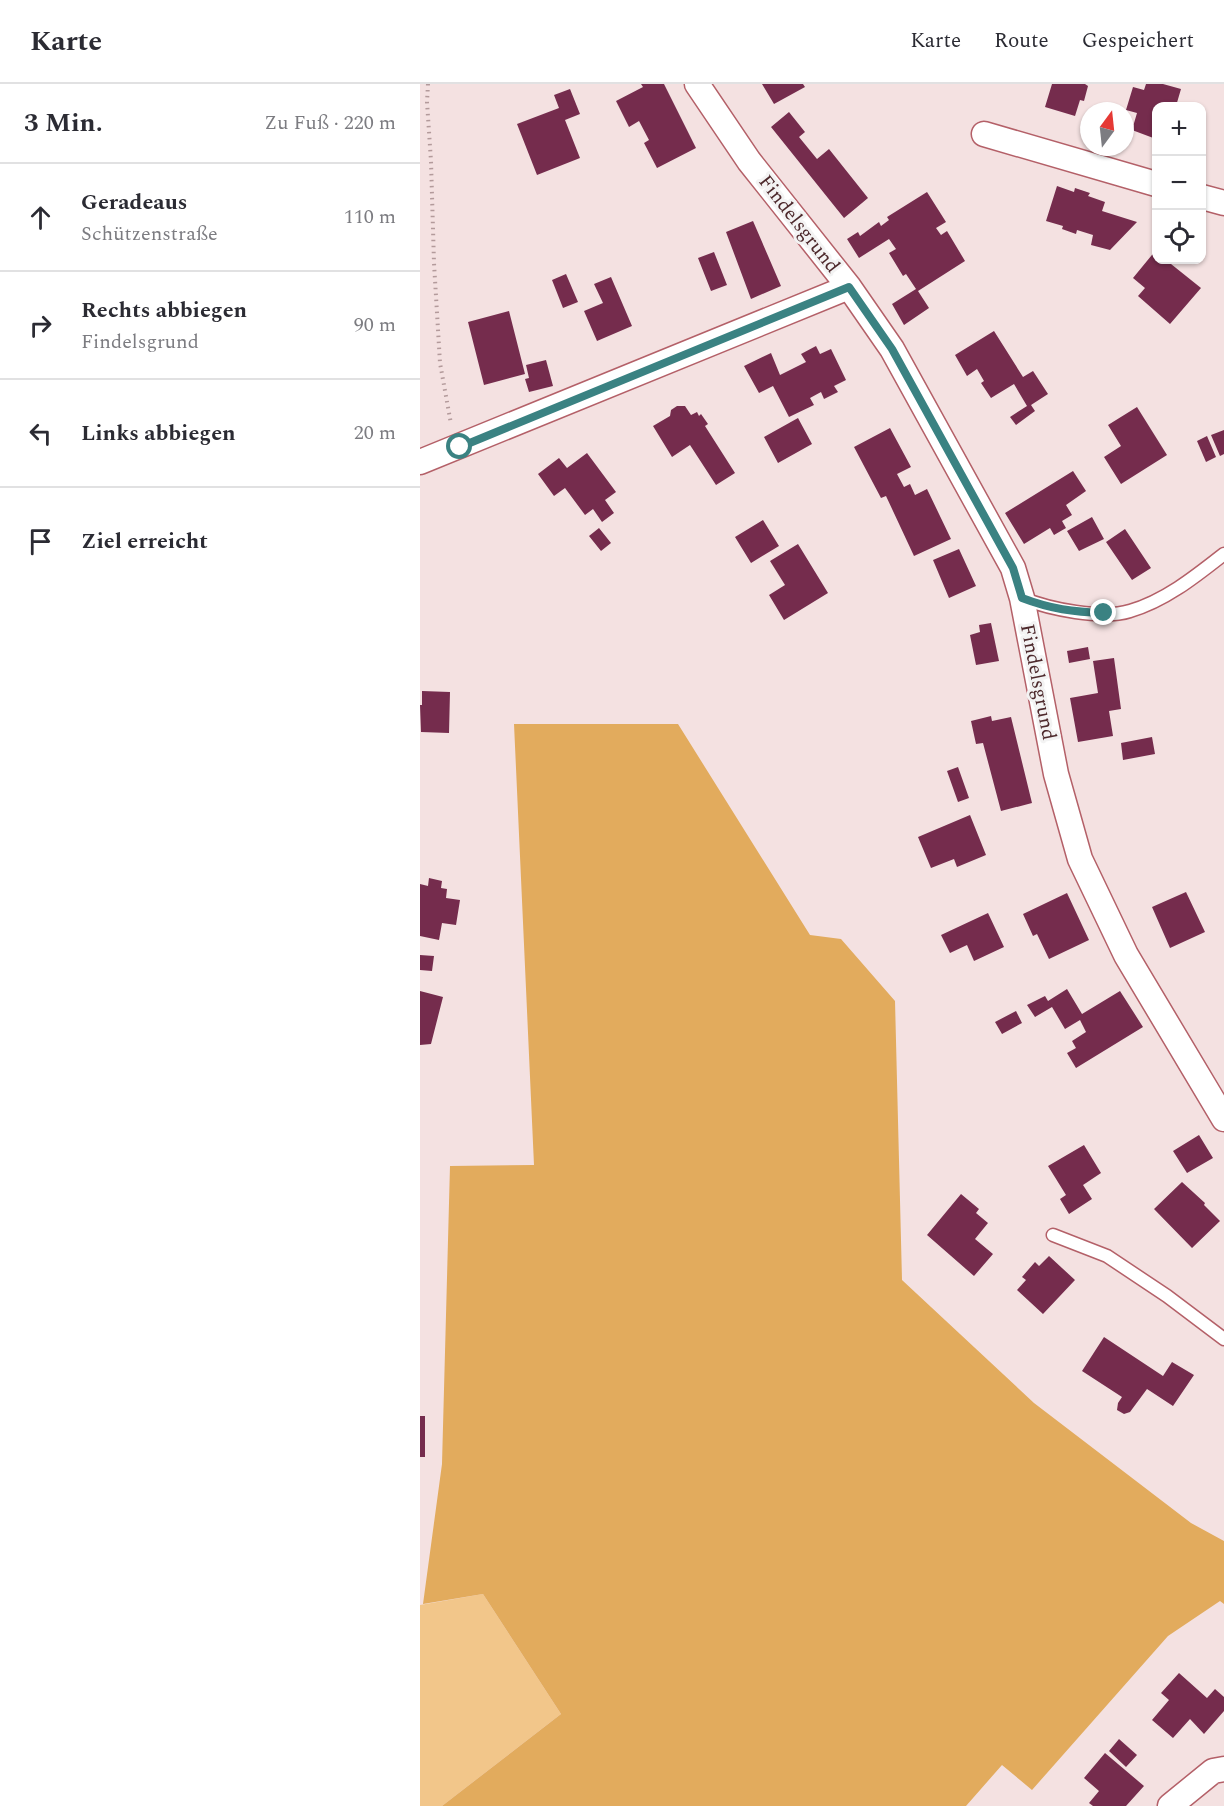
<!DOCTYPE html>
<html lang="de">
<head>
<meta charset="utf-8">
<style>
  :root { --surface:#fff; --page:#f2f2f3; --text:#2b2b33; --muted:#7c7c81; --line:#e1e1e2 }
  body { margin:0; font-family:Spectral,serif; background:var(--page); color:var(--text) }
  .controls { position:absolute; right:18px; top:18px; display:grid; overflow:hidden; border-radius:12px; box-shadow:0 2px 4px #0004 }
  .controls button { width:54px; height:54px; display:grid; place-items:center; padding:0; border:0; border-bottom:2px solid var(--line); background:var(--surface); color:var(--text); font:30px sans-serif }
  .compass { position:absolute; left:660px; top:18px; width:54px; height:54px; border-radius:50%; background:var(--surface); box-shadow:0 2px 4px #0004; rotate:15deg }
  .stop { position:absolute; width:18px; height:18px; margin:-14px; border:4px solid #3a8282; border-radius:50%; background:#fff }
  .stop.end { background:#3a8282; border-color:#fff; box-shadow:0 2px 6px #0008 }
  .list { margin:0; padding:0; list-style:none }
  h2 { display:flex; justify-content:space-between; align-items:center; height:78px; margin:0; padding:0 24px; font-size:26px }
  h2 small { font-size:20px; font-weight:400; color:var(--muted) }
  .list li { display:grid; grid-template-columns:39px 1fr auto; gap:18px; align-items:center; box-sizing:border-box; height:108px; padding:0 24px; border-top:2px solid var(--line) }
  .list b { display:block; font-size:22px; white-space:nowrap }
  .list p { margin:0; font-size:20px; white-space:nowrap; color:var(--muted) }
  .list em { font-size:20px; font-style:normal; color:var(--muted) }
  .icon { flex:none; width:33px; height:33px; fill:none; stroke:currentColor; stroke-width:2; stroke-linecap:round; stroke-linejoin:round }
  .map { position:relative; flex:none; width:804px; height:1722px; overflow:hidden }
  header { display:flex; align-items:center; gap:36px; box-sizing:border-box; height:84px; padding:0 30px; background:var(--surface); border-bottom:2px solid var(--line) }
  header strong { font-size:28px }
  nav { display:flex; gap:33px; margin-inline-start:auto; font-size:21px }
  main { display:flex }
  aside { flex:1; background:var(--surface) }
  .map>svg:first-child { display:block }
  .green { fill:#f2c68a }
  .forest { fill:#e2ab5d }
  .building { fill:#752c4d }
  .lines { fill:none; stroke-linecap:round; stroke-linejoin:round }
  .service-casing { stroke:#b46068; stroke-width:15 }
  .minor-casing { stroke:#b46068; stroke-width:27 }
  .path { stroke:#b39a9b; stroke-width:4; stroke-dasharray:1.5 4.5; stroke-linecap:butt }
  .service { stroke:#fff; stroke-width:12 }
  .minor { stroke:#fff; stroke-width:24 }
  .route { stroke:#3a8282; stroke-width:8 }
  .labels { text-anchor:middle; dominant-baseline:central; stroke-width:6; stroke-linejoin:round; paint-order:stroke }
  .street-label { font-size:20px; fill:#4d292c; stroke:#f3f3f3 }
</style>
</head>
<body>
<header>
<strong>Karte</strong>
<nav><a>Karte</a><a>Route</a><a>Gespeichert</a></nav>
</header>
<main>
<aside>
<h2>3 Min.<small>Zu Fuß · 220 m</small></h2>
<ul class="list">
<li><svg class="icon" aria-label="ahead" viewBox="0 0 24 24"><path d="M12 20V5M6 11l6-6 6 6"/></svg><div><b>Geradeaus</b><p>Schützenstraße</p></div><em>110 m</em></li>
<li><svg class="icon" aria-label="right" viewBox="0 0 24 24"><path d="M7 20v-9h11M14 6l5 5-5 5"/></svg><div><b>Rechts abbiegen</b><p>Findelsgrund</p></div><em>90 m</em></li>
<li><svg class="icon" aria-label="left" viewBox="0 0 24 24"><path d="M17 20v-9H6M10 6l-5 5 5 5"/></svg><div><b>Links abbiegen</b></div><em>20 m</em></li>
<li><svg class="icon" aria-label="arrive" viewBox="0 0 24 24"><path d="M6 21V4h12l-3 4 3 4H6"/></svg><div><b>Ziel erreicht</b></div></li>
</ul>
</aside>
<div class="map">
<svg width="804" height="1722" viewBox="0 0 804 1722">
  <rect width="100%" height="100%" fill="#f4e1e1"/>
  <!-- green -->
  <path class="green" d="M63 1510 141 1630 22 1722H0V1521Z"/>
  <!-- forest -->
  <path class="forest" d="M94 640H258L390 851 421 855 475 917 482 1196 614 1319 771 1439 804 1457V1520L800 1517 748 1552 612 1706 582 1681 546 1722H22L141 1630 63 1510 3 1520 22 1380 30 1082 114 1081Z"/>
  <!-- building -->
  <path class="building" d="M221 0H244L276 64 237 84 224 59 229 56 219 37 209 43 196 17 223 3Z
    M342 0H383L385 3 354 20Z
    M632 0H665L668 2 664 17 660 16 655 32 625 23Z
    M726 0H743L761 5 756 22H736V55L712 46 717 29 706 26 713 3 724 6Z
    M150 5 160 30 145 36 160 74 117 91 97 40 139 24 134 11Z
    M369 28 385 48 379 53 397 75 409 65 448 114 424 134 351 43Z
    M637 102 654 108 655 104 670 109 668 112 685 118 682 127 717 138 690 166 671 161 673 151 657 146 656 150 642 145 643 142 626 137Z
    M507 108 526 138 516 144 521 151 527 147 545 177 498 207 509 224 484 241 472 220 496 205 486 190 483 192 469 169 476 165 469 155 439 174 427 155 438 148 440 152 459 138 461 142 469 136 467 133Z
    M333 137 361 202 331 215 306 148Z
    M736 166V176H746L781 204 750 240 718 212 725 204 713 194Z
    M294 168 307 201 291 207 278 174Z
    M146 190 158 218 143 224 132 196Z
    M191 193 212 242 177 257 164 227 183 219 174 200Z
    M89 227 105 290 64 301 48 238Z
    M574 247 603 293 613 287 628 310 611 321 615 327 596 341 590 333 607 322 594 300 571 314 561 299 564 297 557 285 547 292 535 271Z
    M396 262 400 270 411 265 426 296 414 302 418 308 404 315 401 308 390 314 394 321 369 333 353 302 339 309 324 282 351 269 360 291 386 278 381 270Z
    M126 276 133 302 109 308 105 295 109 294 106 281Z
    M257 322H265L271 331 277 328 279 332 281 330 288 340 285 342 315 389 296 401 270 361 252 373 233 342 250 332 251 326Z
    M717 323 747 371 701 400 684 373 701 362 688 341Z
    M378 334 392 360 358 379 344 353Z
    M470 344 491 383 477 390 484 403 490 400 495 411 507 405 531 455 494 472 466 412 461 414 434 363Z
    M804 346V370L800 372 791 351Z
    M787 352 796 373 786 378 777 357Z
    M167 369 196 408 185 416 194 429 182 438 173 425 165 431 145 404 134 412 118 390 139 374 147 384Z
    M653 387 666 407 646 421 652 431 642 437 646 444 634 451 630 444 604 460 585 429Z
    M672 433 684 455 659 467 647 447Z
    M343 436 359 462 331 479 315 453Z
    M179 444 191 459 181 467 169 452Z
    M705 445 731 484 712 496 686 458Z
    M378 460 408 509 364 536 349 511 365 501 350 477Z
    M539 465 556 502 529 514 513 476Z
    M571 539 579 577 556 581 550 551 560 548 559 541Z
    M668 563 670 575 649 579 647 567Z
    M694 574 701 625 689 627 693 652 658 658 650 614 678 609 673 577Z
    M2 607 30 608 29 649 1 648 0 621H2Z
    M571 632 572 637 591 633 612 719 581 727 563 659 556 660 551 637Z
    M732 653 735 670 703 676 701 659Z
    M538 683 549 714 538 718 527 687Z
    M550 731 566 771 537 783 534 775 511 784 498 753Z
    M9 794 22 797 21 804 27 805 26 814 40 816 36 841 22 839 19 856 0 852V800L8 802Z
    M766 808 785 848 750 864 732 823Z
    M647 809 669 856 629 875 617 850 613 852 603 830Z
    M568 829 584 863 554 877 547 861 530 869 521 851Z
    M0 871 14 872 12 887 0 886Z
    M647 905 662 930 700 907 723 943 656 984 647 969 656 964 652 957 666 948 660 936 645 945 632 923 615 933 607 921 625 912 628 917Z
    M0 907 23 913 11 960 0 961Z
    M596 927 602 939 582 950 575 938Z
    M779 1051 793 1074 767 1089 753 1067Z
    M664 1061 681 1089 663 1101 672 1115 649 1130 640 1115 646 1111 628 1082Z
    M762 1098 785 1119 784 1121 800 1137 772 1164 734 1125Z
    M541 1110 559 1125 556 1129 568 1139 555 1155 573 1170 554 1192 507 1151Z
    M629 1172 655 1196 623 1230 597 1206 606 1196 602 1193 615 1178 619 1182Z
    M684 1253 743 1292 752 1278 774 1291 753 1322 727 1305 710 1328 704 1330 697 1326 698 1319 702 1313 662 1287Z
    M0 1332H5V1373H0Z
    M759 1589 787 1614 795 1605 804 1613V1627L784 1650 770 1635 753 1654 732 1636 749 1616 741 1609Z
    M699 1655 717 1671 706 1683 689 1667Z
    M685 1669 724 1702 706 1722H673L669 1719 679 1707 664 1694Z"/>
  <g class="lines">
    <!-- service casing -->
    <g class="service-casing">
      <path id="service" d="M602 514C629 525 682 536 710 527 745 517 776 492 804 470
        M633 1151 687 1172 747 1212 804 1255"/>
    </g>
    <!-- minor casing -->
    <g class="minor-casing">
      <path id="minor" d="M277 0 329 77 429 203 472 265 593 484 602 514 636 690 660 775 706 871 804 1035
        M564 50 736 100
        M782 113 804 119
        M0 378 429 203
        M750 1722 793 1687 804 1685"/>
    </g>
    <!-- path -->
    <path class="path" d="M8 0 7 18 11 77 14 179 20 279 31 340"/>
    <!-- service -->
    <use href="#service" class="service"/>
    <!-- minor -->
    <use href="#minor" class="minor"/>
  </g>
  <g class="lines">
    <!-- route -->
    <path class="route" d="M40 363 429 203 472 265 593 484 602 514C631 525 653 528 684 529"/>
  </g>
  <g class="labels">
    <!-- street labels -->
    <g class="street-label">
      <text transform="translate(379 140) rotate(52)">Findelsgrund</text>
      <text transform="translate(618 598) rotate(79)">Findelsgrund</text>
    </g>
  </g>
</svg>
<div class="controls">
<button>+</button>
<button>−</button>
<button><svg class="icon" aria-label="locate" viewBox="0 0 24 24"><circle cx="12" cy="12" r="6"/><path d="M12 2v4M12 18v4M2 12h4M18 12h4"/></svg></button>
</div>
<svg class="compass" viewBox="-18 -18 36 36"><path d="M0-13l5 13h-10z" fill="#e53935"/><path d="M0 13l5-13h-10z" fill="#7c7c81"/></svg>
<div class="stop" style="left:40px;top:363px"></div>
<div class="stop end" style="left:684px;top:529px"></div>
</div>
</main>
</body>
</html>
